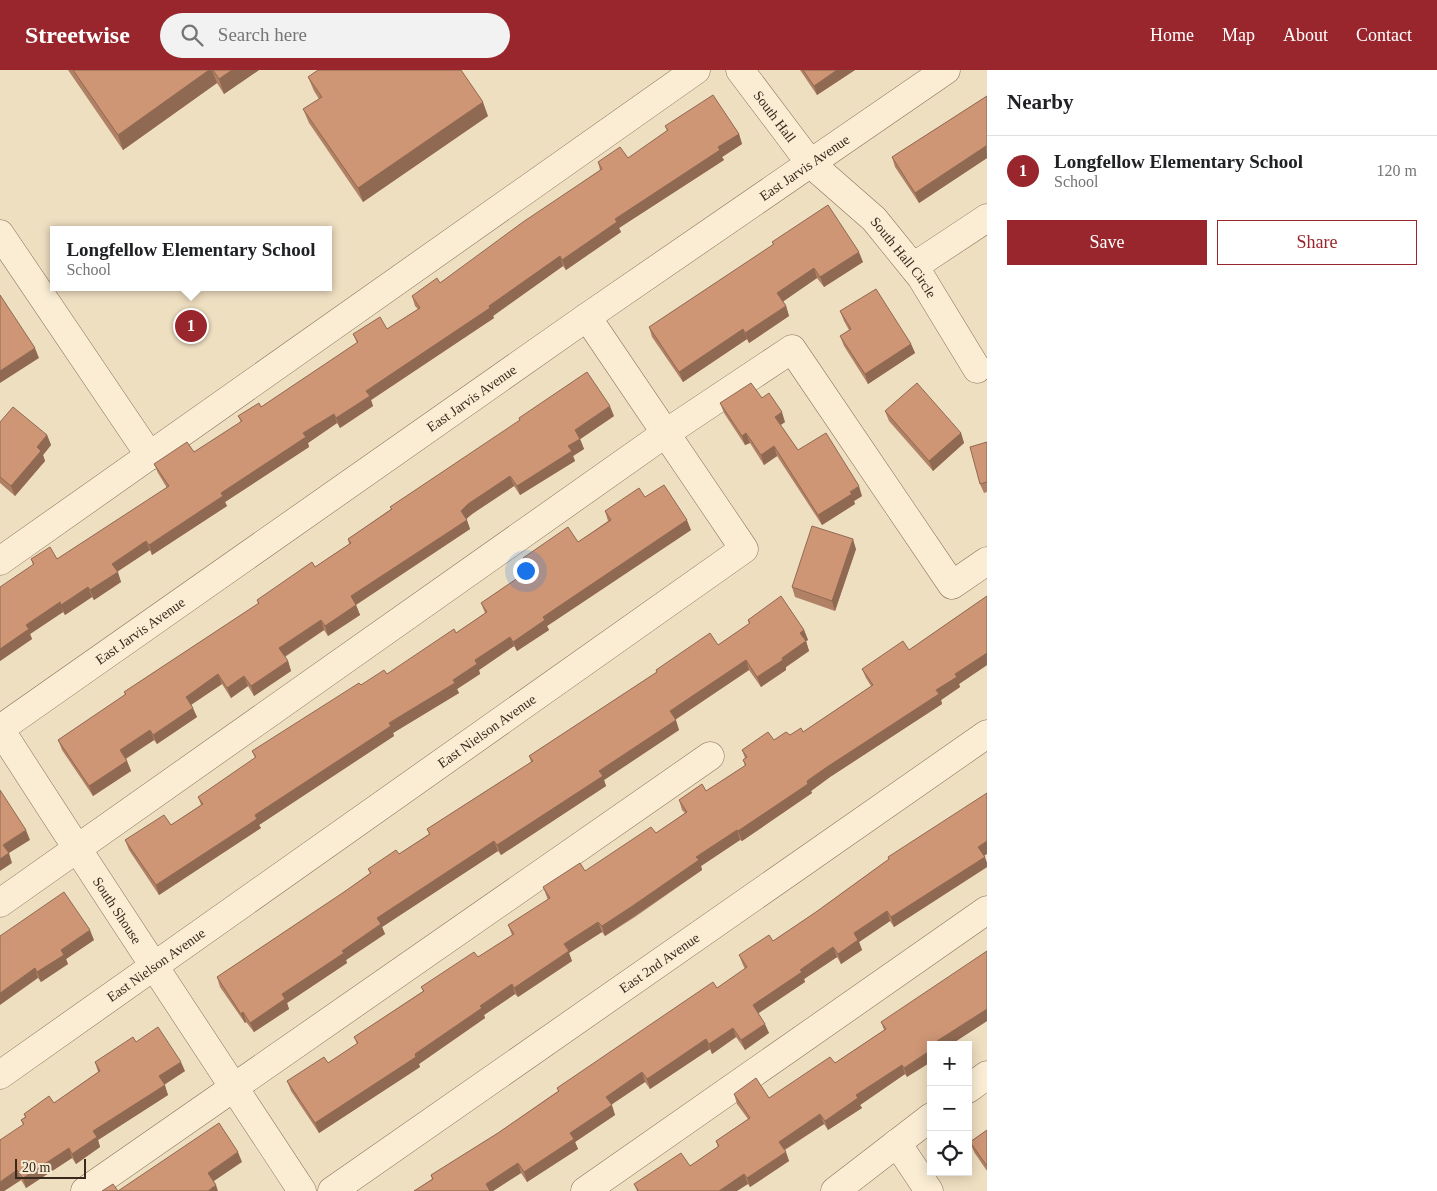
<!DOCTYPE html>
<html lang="en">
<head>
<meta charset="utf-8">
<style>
  :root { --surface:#fff; --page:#f2f2f2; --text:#202124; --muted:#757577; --line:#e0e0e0; --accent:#99262d }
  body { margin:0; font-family:"Times New Roman",serif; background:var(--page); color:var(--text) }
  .controls { position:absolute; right:15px; bottom:15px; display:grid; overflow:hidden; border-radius:0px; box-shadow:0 2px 12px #0003 }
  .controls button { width:45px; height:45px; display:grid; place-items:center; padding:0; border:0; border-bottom:1px solid var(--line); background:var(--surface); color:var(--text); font:25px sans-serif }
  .scale { position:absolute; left:15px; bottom:12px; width:71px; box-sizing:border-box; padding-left:5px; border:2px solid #38291d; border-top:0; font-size:14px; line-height:18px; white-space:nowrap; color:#38291d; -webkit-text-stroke:4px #f6e9d0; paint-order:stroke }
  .you { position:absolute; left:525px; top:500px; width:18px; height:18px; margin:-12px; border:4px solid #fff; border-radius:50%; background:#1a73e8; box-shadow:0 0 0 8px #1a73e833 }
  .badge { display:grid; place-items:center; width:32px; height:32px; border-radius:50%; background:var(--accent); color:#fff; font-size:16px; font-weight:700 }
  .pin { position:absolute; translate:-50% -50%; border:2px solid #fff; box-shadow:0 1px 5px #0006 }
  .popup { position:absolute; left:50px; top:156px; width:282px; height:65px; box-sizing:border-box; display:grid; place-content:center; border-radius:0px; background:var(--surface); filter:drop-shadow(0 1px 4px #0005); font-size:16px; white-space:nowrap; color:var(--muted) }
  .popup b { font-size:19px; color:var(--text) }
  .popup::after { content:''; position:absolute; left:50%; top:100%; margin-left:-10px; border:10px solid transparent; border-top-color:var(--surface) }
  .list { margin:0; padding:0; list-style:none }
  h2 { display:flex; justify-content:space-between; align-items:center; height:65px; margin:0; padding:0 20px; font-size:21px }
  h2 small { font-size:16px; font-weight:400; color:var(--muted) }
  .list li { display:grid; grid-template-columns:32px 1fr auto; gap:15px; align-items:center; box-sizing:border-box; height:70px; padding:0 20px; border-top:1px solid var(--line) }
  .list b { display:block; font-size:19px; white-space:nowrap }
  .list p { margin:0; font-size:16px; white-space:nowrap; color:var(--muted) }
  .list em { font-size:16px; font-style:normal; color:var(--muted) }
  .actions { display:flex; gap:10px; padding:15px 20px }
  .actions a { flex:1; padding:11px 0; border:1px solid var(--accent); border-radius:0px; text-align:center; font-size:18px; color:var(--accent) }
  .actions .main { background:var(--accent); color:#fff }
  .icon { flex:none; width:28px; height:28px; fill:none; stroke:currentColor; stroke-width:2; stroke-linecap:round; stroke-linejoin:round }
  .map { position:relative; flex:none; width:987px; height:1121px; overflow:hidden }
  header { display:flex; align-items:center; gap:30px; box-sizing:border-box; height:70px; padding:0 25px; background:var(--accent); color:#fff }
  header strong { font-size:24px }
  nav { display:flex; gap:28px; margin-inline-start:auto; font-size:18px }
  .search { width:350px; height:45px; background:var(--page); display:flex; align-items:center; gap:12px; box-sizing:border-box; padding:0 18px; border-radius:28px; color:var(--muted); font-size:19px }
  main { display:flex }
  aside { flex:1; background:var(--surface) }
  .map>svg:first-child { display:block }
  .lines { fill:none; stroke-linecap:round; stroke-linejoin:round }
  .minor-casing { stroke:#897058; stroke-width:29 }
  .minor { stroke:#faedd4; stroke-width:28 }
  .wall { fill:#b18165 }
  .shaded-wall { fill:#906952 }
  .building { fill:#ce9675; stroke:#906952 }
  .labels { text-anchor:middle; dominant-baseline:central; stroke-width:4; stroke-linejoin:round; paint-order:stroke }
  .street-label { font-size:14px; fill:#38291d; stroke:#f6e9d0 }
</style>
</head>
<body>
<header>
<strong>Streetwise</strong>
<div class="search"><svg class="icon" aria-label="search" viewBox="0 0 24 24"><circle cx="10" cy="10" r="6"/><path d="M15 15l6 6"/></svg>Search here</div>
<nav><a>Home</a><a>Map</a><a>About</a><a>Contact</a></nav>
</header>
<main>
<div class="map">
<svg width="987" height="1121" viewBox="0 0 987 1121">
  <rect width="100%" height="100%" fill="#efdfc1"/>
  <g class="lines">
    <!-- minor casing -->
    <g class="minor-casing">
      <g id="minor">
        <path id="s1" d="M740 0 810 93 874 149 921 207 977 299"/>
        <path d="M0 164 150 386"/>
        <path d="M913 197 987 148"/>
        <path d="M0 491 696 0"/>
        <path id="s2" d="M0 659 587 247 946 0"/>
        <path id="s3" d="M0 659C99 814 201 967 302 1121"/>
        <path d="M0 833 666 363 792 279 952 515 987 491"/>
        <path id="s4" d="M0 1005 744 479 587 247"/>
        <path d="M968 1019 987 1005"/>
        <path d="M897 1073 929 1121"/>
        <path d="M85 1121 710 686"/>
        <path id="s5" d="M332 1121 987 664"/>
        <path d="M585 1121 987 840"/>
        <path d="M835 1121 931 1047"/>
      </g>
    </g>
    <!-- minor -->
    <use href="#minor" class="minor"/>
  </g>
  <!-- wall -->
  <path class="wall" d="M68 0H259L224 24 217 13 123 80Z
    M800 0H855L817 25Z
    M308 7 488 46 363 132 309 53 303 39 319 29 314 21Z
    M987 26V88L919 133 895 97 892 87Z
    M665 56 739 64 742 74 722 87 724 90 619 158 621 162 566 200 563 196 493 246 494 248 371 330 373 336 340 358 337 353 308 373 309 377 225 432 227 436 152 485 150 480 117 502 121 512 94 530 92 527 65 545 63 542 30 564 32 569 0 591 33 495 31 489H57L167 418 158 403 154 394 194 382 241 352 238 346 261 337 357 273 353 264 387 259 418 239 415 236 412 226 440 213 600 100 598 92 628 88 667 61Z
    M772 172 863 192 824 217 817 208 783 231 786 236 789 246 749 273 747 269 683 312 652 267 649 257 773 175Z
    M840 241 911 274 915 283 868 314 844 276 840 266 849 260 844 251Z
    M762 328 785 352 780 355 798 380 862 426 854 431 855 434 822 455 777 386 764 395 750 373 745 375 724 343 720 333Z
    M885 341 961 363 964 373 933 401 889 351Z
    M614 346 580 369 584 379 573 386 575 391 520 425 514 416 472 444 466 449 470 459 356 535 360 545 328 566 324 560 285 587 288 591 291 601 254 626 248 616 231 628 222 614 191 635 197 647 157 674 154 670 126 689 131 701 93 726 62 680 58 670 125 625 124 622 258 534 257 530 315 497 349 474 348 469 391 439 390 437 520 351 519 348Z
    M0 352 47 365 51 375 43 385 45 391 15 426 0 413Z
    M987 372V422L984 423 980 414Z
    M645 427 691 460 547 556 549 560 517 581 514 576 479 600 480 604 457 619 459 623 393 663 394 666 259 755 261 758 159 825 129 780 125 770 171 755 201 735 198 727 255 688 252 681 361 615 387 604 456 563 485 543 481 533 529 501 527 498 523 488 578 472 608 451 605 441Z
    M856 479 835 541 795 527 792 517Z
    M987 526V595L959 614 960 617 941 630 942 634 830 707 811 721 812 723 742 771 740 770 701 796 702 800 635 847 605 866 602 862 569 883 572 891 518 927 515 924 484 945 485 948 419 994 420 997 319 1063 291 1021 287 1011 328 993 357 974 354 967 423 921 421 917 478 887 512 865 508 855 548 830 543 817 585 801 656 763 685 743 682 740 679 730 706 721 745 696 743 690 745 688 742 680 774 670 803 662 871 616 866 608 862 599 909 580Z
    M748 550 804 560 808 570 806 571 809 581 786 597V600L761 617 749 600 675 650 679 660 604 710 606 716 501 785 498 781 382 857 385 864 346 890 347 893 287 933 289 939 254 962 246 952 245 953 220 917 217 907 344 822 370 803 368 799 399 784 429 764 427 759 531 692 529 686 657 602 656 600 718 575 749 554Z
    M984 786 987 793V797L894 857 890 851 859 872 862 880 841 894 837 887 804 909 805 912 758 943 769 963 745 980 736 967 712 984 710 979 650 1019 645 1012 611 1035 615 1045 575 1072 578 1079 527 1112 521 1103 493 1121H414L432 1109 431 1105 498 1063 558 1021 557 1018 717 918 745 899 743 895 739 885 773 871 816 842 889 789 888 787Z
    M0 866 94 870 66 889 68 894 41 912 38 908Z
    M987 951 950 975H931L907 1007 905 1004 860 1035 862 1038 828 1060 824 1054 785 1080 789 1091 750 1117 748 1114 637 1121 634 1114 690 1096 718 1077 716 1071 748 1049 737 1034 734 1024 769 1028 835 993 884 960 881 952Z
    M136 972 185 1001 164 1015 168 1025 98 1070 100 1077 76 1094 72 1088 26 1118 21 1110 4 1121H0L23 1055 21 1050 25 1047 24 1044 54 1033 98 1002 95 992Z
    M987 1060V1101L974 1082 970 1072Z"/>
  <!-- shaded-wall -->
  <path class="shaded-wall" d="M209 0H212L217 13 123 80 118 65Z
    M232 0H259L224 24 219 9Z
    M837 0H855L817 25 814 16Z
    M483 32 488 46 363 132 358 118Z
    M739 64 742 74 722 87 724 90 619 158 621 162 566 200 562 190 615 149 718 77Z
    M986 76 987 88 919 133 915 123Z
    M859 182 863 192 824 217 820 207Z
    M560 186 563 196 493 246 494 248 371 330 373 336 340 358 336 348 366 321Z
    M814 198 817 208 781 233 777 223Z
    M786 236 789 246 749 273 745 263Z
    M743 259 747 269 683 312 679 302Z
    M911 274 915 283 868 314 865 304Z
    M35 278 39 288 0 313V301Z
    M610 336 614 346 579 370 575 360Z
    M782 342 785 352 778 357 775 347Z
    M334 344 337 353 308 373 309 377 225 432 227 436 152 485 149 475 303 363Z
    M746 363 750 373 745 375 742 366Z
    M961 363 964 373 933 401 929 391Z
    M47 365 51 375 43 385 45 391 15 426 11 416 37 377Z
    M580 369 584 379 573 386 575 391 520 425 517 416 568 376Z
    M774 376 777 386 764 395 761 385Z
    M510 406 514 416 472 444 464 451 461 441 468 434Z
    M859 416 862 426 854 431 855 434 822 455 818 445Z
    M467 450 470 459 354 536 351 526Z
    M687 450 691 460 547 556 549 560 517 581 513 572 543 547Z
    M853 469 856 479 835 541 832 531Z
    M146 471 150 480 115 503 112 494Z
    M118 502 121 512 94 530 90 520Z
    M88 517 92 527 65 545 61 535Z
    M60 532 63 542 30 564 32 569 0 591V579L26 555Z
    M356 535 360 545 328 566 325 556Z
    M321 550 324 560 282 588 279 578Z
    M804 560 808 570 806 571 809 581 786 597V600L761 617 757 607 782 588 800 563Z
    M510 567 514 576 479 600 480 604 457 619 459 623 393 663 394 666 259 755 261 758 159 825 156 815 255 745 453 610 475 590Z
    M987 583V595L959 614 960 617 941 630 942 634 830 707 811 721 812 723 742 771 738 761 807 711 936 620 955 604Z
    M746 590 749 600 673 651 670 641Z
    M288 591 291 601 254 626 251 616Z
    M218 604 222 614 189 636 186 627Z
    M244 606 248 616 231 628 227 618Z
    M193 638 197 647 157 674 153 665Z
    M676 650 679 660 604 710 606 716 501 785 497 775 599 701Z
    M150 660 154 670 123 690 120 680Z
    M127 691 131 701 93 726 89 716Z
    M26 760 30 770 9 783 12 793 0 801V789L3 775Z
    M737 760 740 770 701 796 702 800 605 866 602 856 696 787Z
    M494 771 498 781 382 857 385 864 346 890 347 893 287 933 289 939 254 962 250 953 282 924 342 881 377 848Z
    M987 771V784L982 787 978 777Z
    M985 787 987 793V797L894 857 891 847Z
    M887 841 890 851 859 872 862 880 841 894 838 884 854 863Z
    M598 852 602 862 569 883 572 891 518 927 514 918 564 874Z
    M90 860 94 870 66 889 68 894 41 912 37 902 61 880Z
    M833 877 837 887 804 909 805 912 756 945 753 935 800 900Z
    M35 898 38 908 0 935V923Z
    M512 914 515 924 484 945 485 948 419 994 420 997 319 1063 315 1053 415 984 480 936Z
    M987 939V951L950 975H938L937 971Z
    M243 942 246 952 245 953 241 944Z
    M765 954 769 963 745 980 741 970Z
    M733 958 736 967 712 984 709 974Z
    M706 969 710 979 650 1019 647 1009Z
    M931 980V992L907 1007 904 998Z
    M181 992 185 1001 162 1016 159 1006Z
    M902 995 905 1004 860 1035 862 1038 828 1060 825 1051 856 1025Z
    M642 1002 645 1012 609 1036 606 1027Z
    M165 1015 168 1025 98 1070 100 1077 76 1094 72 1084 93 1061Z
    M612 1035 615 1045 575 1072 578 1079 527 1112 524 1102 570 1063Z
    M820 1044 824 1054 782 1081 779 1072Z
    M69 1078 72 1088 26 1118 23 1108Z
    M238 1082 242 1092 211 1113 208 1103Z
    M786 1082 789 1091 750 1117 747 1108Z
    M518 1093 521 1103 493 1121H489L486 1114Z
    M17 1100 21 1110 4 1121H0V1112Z
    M744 1104 748 1114 737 1121H719Z
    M216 1115 218 1121H208Z"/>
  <!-- building -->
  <path class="building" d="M73 0H209L118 65Z
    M213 0H232L219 9Z
    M318 0H461L483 32 358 118 303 39 322 27 308 7Z
    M803 0H837L814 16Z
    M713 25 739 64 718 77 720 80 615 149 617 152 562 190 560 186 489 236 490 238 366 321 370 326 336 348 334 344 303 363 306 367 221 423 223 426 149 475 146 471 112 494 118 502 90 520 88 517 61 535 60 532 26 555 29 559 0 579V517L34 494 31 489 50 477 57 489 169 416 154 394 187 372 194 382 242 351 238 346 259 333 261 337 358 272 353 264 380 247 387 259 420 238 412 226 437 208 440 213 523 152 602 99 598 92 620 77 628 88 668 60 665 56Z
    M987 26V77L986 76 915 123 892 87Z
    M828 135 859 182 820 207 814 198 777 223 786 236 745 263 743 259 679 302 649 257 774 174 772 172Z
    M876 219 911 274 865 304 840 266 851 259 840 241Z
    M0 225 35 278 0 301Z
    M587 302 610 336 575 360 580 369 568 376 572 381 517 416 510 406 468 434 461 441 467 450 351 526 356 535 325 556 321 550 279 578 288 591 251 616 244 606 227 618 218 604 186 627 193 638 153 665 150 660 120 680 127 691 89 716 58 670 126 624 124 622 259 533 257 530 312 492 315 497 351 473 348 469 392 439 390 437 520 350 519 348Z
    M751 313 762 328 769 323 782 342 775 347 798 380 826 363 859 416 850 422 852 424 818 445 774 376 761 385 746 363 742 366 720 333Z
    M917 313 961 363 929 391 885 341Z
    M13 337 47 365 37 377 41 381 11 416 0 407V352Z
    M987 372V412L980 414 970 377Z
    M664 415 687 450 543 547 545 550 513 572 510 567 475 590 477 594 453 610 455 613 389 653 391 656 255 745 257 749 156 815 125 770 164 745 171 755 203 734 198 727 256 687 252 681 359 613 361 615 384 600 387 604 454 559 456 563 487 542 481 533 531 499 523 488 568 457 578 472 611 450 605 441 639 418 645 427Z
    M812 456 853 469 832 531 792 517Z
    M781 526 804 560 800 563 806 571 782 588 783 590 757 607 746 590 670 641 676 650 599 701 603 706 497 775 494 771 377 848 381 854 342 881 344 883 282 924 285 929 250 953 243 942 241 944 217 907 344 822 371 803 368 799 396 780 399 784 430 764 427 759 533 691 529 686 657 602 656 600 710 563 718 575 750 553 748 550Z
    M987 526V583L955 604 957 607 936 620 939 624 827 697 807 711 808 714 738 761 737 760 696 787 699 790 631 837 602 856 598 852 564 874 569 881 514 918 512 914 480 936 482 938 415 984 416 987 315 1053 287 1011 324 987 328 993 358 973 354 967 424 921 421 917 474 882 478 887 514 864 508 855 550 828 543 817 580 793 585 801 651 757 656 763 687 742 679 730 702 714 706 721 746 695 743 690 747 687 742 680 768 662 774 670 786 662 790 665 801 658 803 662 873 615 862 599 903 571 909 580Z
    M0 720 26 760 3 775 9 783 0 789Z
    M987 723V771L978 777 985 787 891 847 887 841 854 863 858 870 838 884 833 877 800 900 802 902 753 935 765 954 741 970 733 958 709 974 706 969 647 1009 642 1002 606 1027 612 1035 570 1063 574 1069 524 1102 518 1093 486 1114 490 1121H414L433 1109 431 1105 498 1063 559 1021 557 1018 713 912 717 918 747 897 739 885 769 865 773 871 816 842 889 789 888 787Z
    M64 822 90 860 61 880 64 885 37 902 35 898 0 923V866Z
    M987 881V939L937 971 939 974 938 975H931V980L904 998 902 995 856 1025 858 1028 825 1051 820 1044 779 1072 786 1082 747 1108 744 1104 719 1121H637L638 1120 634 1114 681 1083 690 1096 719 1076 716 1071 750 1048 734 1024 756 1008 769 1028 830 987 835 993 886 959 881 952Z
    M158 957 181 992 159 1006 165 1015 93 1061 97 1067 72 1084 69 1078 23 1108 17 1100 0 1112V1070L24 1054 21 1050 26 1047 24 1044 49 1026 54 1033 100 1001 95 992 133 967 136 972Z
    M219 1053 238 1082 208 1103 216 1115 208 1121H118Z
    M987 1060V1096L970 1072Z
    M113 1114 118 1121H102Z"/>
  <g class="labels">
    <!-- street labels -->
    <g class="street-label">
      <text stroke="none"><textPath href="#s1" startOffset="58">South Hall</textPath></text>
      <text stroke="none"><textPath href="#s2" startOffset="981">East Jarvis Avenue</textPath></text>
      <text stroke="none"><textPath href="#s1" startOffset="250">South Hall Circle</textPath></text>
      <text stroke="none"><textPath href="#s2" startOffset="576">East Jarvis Avenue</textPath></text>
      <text stroke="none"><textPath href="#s2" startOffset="171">East Jarvis Avenue</textPath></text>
      <text stroke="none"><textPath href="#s4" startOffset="596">East Nielson Avenue</textPath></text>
      <text stroke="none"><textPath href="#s3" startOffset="216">South Shouse</textPath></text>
      <text stroke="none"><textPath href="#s5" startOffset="399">East 2nd Avenue</textPath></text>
      <text stroke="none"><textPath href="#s4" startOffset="191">East Nielson Avenue</textPath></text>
    </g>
  </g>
</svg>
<div class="controls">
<button>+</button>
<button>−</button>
<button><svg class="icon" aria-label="locate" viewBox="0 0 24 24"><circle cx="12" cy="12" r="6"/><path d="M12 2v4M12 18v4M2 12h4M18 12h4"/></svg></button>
</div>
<div class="scale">20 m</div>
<div class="you"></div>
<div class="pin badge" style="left:191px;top:256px">1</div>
<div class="popup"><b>Longfellow Elementary School</b>School</div>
</div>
<aside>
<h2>Nearby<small></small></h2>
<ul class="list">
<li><span class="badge">1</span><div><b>Longfellow Elementary School</b><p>School</p></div><em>120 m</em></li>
</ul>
<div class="actions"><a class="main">Save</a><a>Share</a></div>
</aside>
</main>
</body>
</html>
